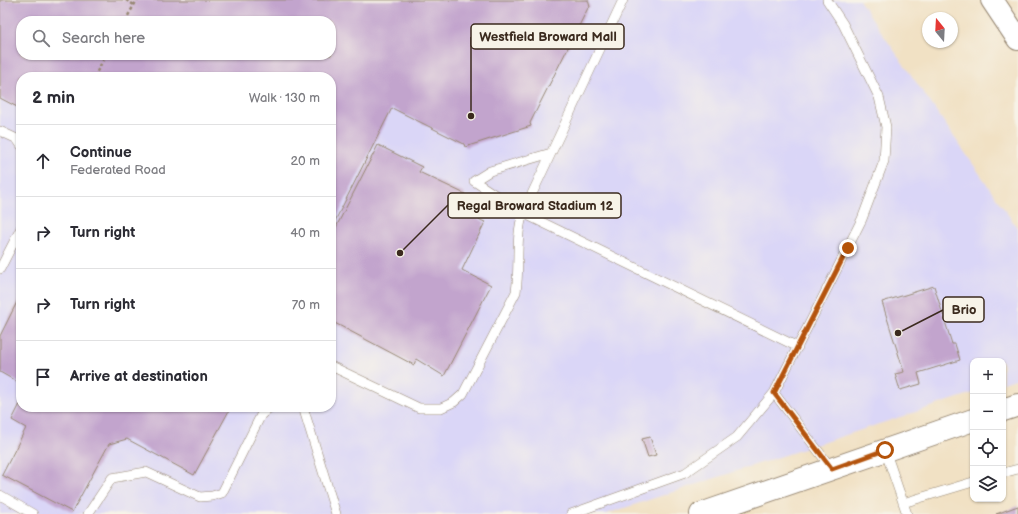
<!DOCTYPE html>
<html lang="en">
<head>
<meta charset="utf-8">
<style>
  :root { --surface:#fff; --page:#f2f2f3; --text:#2b2b33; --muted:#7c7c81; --line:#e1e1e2 }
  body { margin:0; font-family:"Balsamiq Sans",sans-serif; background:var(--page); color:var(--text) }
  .controls { position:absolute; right:12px; bottom:12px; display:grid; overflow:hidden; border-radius:8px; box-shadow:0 1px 3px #0004 }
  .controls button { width:36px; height:36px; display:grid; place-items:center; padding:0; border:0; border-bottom:1px solid var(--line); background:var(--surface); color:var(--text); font:20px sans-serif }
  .compass { position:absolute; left:922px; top:12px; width:36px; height:36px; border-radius:50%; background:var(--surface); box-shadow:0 1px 3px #0004; rotate:342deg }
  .stop { position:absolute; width:12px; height:12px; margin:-9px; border:3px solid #b45309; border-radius:50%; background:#fff }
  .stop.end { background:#b45309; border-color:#fff; box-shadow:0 1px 4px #0008 }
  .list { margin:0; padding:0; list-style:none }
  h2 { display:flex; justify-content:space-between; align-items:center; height:52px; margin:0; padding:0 16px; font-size:17px }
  h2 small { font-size:13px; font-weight:400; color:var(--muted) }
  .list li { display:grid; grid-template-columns:26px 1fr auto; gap:12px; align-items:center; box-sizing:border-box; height:72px; padding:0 16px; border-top:1px solid var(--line) }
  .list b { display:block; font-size:15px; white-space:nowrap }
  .list p { margin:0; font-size:13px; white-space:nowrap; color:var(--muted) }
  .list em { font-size:13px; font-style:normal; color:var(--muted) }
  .icon { flex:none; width:22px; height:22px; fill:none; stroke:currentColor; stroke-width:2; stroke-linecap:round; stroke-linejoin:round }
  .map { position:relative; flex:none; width:1018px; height:514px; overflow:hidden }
  .search { position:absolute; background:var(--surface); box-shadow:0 1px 3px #0004; left:16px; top:16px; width:320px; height:44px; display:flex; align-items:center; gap:10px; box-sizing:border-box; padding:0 14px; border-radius:16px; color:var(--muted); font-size:15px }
  .panel { position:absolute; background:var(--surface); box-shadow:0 1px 3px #0004; left:16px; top:72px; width:320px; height:340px; border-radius:16px }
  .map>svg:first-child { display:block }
  .built { fill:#dad6f7; fill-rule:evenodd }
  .building { fill:#c2a4cd; fill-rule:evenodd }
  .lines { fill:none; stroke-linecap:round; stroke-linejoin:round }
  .lane-casing { stroke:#968671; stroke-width:10 }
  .secondary-casing { stroke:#968671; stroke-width:24 }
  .primary-casing { stroke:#968671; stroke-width:24 }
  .path { stroke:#968671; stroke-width:2.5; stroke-dasharray:3 3; stroke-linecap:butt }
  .lane { stroke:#fff; stroke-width:9 }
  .secondary { stroke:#fff; stroke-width:22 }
  .primary { stroke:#fff; stroke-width:22 }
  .route { stroke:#b45309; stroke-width:5 }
  .leader { fill:none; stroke:#3b2a1e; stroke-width:1.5 }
  .callout-dot { fill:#3b2a1e; stroke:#f7f3e8; stroke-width:1.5 }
  .callout { fill:#f7f3e8; stroke:#3b2a1e; stroke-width:1.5 }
  .callout-label { font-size:13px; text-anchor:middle; font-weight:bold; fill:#3b2a1e }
</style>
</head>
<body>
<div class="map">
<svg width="1018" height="514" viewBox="0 0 1018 514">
  <rect width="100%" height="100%" fill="#f7f3e8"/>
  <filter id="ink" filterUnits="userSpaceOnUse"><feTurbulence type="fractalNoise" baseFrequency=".025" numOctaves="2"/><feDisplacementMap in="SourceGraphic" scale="8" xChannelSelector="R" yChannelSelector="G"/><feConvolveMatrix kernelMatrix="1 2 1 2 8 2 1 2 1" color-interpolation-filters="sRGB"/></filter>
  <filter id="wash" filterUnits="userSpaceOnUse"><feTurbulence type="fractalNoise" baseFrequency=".012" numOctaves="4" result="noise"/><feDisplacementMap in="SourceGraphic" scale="16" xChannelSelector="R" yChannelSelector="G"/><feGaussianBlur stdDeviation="0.9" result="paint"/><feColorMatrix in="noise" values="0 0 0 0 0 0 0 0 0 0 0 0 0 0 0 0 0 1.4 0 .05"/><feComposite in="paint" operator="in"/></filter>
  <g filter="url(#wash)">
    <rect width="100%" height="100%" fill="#f1e1c4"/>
    <!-- built -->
    <path class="built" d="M0 0H859L1018 229V378L1003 383V361H973V393L606 514H0ZM21 21H331V55H21ZM21 77H331V407H21Z"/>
    <g id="blocks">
      <!-- building -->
      <path class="building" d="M0 0H588L590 7 588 8 530 123 531 126 465 147 464 144 392 108 331 229V77H21V109L0 98ZM21 21H331V55H21Z
        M378 145 422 167 419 172 465 194 456 209 485 222 462 270 491 285 444 376 416 359 414 365 331 321V237Z
        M934 286 952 344H955L960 360 918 373 921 384 900 390 895 374 904 372 882 302Z
        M21 294V384L0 372V336Z
        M21 402V407H231L194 475 127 439 109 444 72 512 2 475 26 428 12 420Z
        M650 437 656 455 648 457 642 439Z
        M1018 506V514H996Z"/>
    </g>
  </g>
  <g filter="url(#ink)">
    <use href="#blocks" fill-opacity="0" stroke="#968671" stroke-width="1"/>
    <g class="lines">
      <!-- lane casing -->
      <g class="lane-casing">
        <path id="lane" d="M0 131 17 139 21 145
          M551 153 490 171 474 181 523 213 798 347
          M0 269 21 228
          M331 366 419 408H441L454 402 463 394 516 292C520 265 515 238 523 213L623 0
          M774 393 832 469
          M303 407 336 514
          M885 450 907 514
          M1003 473 1018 469
          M0 495 33 514
          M903 503 973 482
          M88 514 112 478 146 472 200 497 212 496 222 493 261 415 270 407
          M571 514 685 473 737 437 774 393 832 279 862 219 884 161 886 127 879 97 843 24 827 0"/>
      </g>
      <!-- secondary casing -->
      <g class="secondary-casing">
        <path id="secondary" d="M1003 410 1018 405
          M701 514 973 420"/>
      </g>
      <!-- primary casing -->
      <g class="primary-casing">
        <path id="primary" d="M992 0 1018 39"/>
      </g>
      <!-- path -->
      <path class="path" d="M126 0 134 5
        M125 21 137 0
        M94 77 106 55"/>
      <!-- lane -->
      <use href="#lane" class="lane"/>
      <!-- secondary -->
      <use href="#secondary" class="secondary"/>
      <!-- primary -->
      <use href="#primary" class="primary"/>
    </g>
  </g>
  <g class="lines" filter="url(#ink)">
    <!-- route -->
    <path class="route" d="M848 248 774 393 832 469 885 450"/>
  </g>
  <!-- callouts -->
  <path class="leader" d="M471 116L471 37M400 253L448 205M898 333L943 310"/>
  <g class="callout-dot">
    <circle cx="471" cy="116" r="4"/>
    <circle cx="400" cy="253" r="4"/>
    <circle cx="898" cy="333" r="4"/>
  </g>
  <g class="callout">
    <rect x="471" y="24" width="153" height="25" rx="4"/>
    <rect x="448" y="193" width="173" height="25" rx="4"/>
    <rect x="943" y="297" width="41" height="25" rx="4"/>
  </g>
  <g class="callout-label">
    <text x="548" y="41">Westfield Broward Mall</text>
    <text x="535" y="210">Regal Broward Stadium 12</text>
    <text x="964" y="314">Brio</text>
  </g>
</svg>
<div class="controls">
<button>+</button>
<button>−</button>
<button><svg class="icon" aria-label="locate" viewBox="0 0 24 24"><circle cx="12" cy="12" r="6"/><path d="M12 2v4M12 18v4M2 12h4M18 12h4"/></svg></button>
<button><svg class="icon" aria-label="layers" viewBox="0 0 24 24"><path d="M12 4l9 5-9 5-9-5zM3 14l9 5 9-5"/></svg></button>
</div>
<svg class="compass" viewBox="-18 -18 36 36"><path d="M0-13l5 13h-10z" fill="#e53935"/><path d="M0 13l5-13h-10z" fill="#7c7c81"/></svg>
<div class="stop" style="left:885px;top:450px"></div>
<div class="stop end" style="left:848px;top:248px"></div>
<div class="search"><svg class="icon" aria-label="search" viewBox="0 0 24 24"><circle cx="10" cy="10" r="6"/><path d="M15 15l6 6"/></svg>Search here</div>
<section class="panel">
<h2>2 min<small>Walk · 130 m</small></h2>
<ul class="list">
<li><svg class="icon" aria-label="ahead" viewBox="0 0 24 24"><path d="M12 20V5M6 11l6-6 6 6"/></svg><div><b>Continue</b><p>Federated Road</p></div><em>20 m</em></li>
<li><svg class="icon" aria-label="right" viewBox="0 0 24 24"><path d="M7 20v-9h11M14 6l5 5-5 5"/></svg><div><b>Turn right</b></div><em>40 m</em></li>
<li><svg class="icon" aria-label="right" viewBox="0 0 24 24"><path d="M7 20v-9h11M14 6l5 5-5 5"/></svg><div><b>Turn right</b></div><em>70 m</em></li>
<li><svg class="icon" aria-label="arrive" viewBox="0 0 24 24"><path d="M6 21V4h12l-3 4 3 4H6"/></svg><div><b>Arrive at destination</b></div></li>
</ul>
</section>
</div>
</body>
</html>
